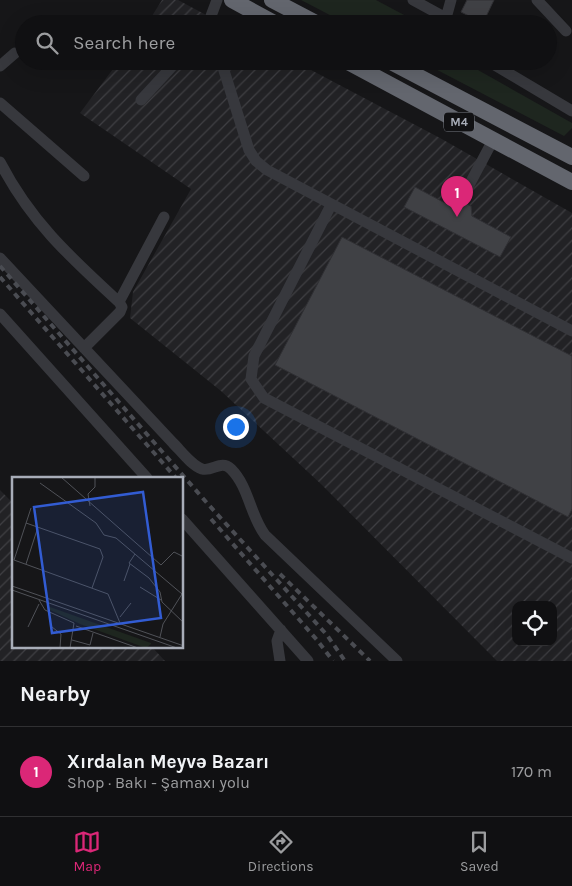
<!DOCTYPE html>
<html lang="en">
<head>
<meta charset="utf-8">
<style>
  :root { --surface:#101012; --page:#1e1e20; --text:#f1f3f6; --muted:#9c9d9f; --line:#303032; --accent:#db2777 }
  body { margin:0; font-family:Karla,sans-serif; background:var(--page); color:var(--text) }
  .controls { position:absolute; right:15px; bottom:15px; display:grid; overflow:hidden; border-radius:10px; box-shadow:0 5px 20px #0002 }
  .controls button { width:45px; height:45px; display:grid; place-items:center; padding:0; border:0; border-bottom:1px solid var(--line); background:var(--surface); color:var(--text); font:25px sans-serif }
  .you { position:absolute; left:235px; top:426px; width:18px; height:18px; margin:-12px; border:4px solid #fff; border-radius:50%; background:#1a73e8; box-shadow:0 0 0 8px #1a73e833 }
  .badge { display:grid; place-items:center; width:32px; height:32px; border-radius:50%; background:var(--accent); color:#fff; font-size:16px; font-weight:700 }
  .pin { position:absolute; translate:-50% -41px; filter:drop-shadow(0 1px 2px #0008) }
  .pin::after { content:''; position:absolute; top:26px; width:18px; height:15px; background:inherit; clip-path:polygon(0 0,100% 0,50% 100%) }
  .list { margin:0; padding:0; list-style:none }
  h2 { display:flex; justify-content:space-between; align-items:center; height:65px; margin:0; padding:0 20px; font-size:21px }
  h2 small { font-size:16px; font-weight:400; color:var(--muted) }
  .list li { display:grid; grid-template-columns:32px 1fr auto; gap:15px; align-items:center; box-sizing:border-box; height:90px; padding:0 20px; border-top:1px solid var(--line) }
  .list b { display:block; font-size:19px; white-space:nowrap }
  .list p { margin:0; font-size:16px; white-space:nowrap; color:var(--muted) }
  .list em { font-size:16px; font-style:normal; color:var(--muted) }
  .icon { flex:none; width:28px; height:28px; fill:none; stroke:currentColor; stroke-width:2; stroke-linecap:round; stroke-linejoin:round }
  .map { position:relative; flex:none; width:572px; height:661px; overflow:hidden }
  .search { position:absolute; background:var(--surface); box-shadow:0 5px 20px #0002; left:15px; right:15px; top:15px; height:55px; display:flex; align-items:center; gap:12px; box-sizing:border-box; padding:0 18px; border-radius:28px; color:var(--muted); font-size:19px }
  .sheet { height:155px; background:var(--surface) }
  nav { display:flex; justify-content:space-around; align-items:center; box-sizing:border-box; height:70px; border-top:1px solid var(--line); background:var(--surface); font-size:14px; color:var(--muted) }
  nav a { display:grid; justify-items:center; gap:2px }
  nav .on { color:var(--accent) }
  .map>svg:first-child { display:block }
  .industrial { fill:url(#industrial-furrows); fill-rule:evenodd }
  .green { fill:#1e261f }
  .building { fill:#404145; stroke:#303034 }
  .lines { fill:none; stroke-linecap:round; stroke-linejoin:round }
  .minor { stroke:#37383d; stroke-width:11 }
  .highway { stroke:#63666e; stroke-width:16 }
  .rail { stroke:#4a4c52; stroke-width:4; stroke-dasharray:6 5; stroke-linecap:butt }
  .labels { text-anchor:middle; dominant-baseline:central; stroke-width:5; stroke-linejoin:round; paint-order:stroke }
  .shield { fill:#111113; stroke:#7b7e86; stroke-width:1 }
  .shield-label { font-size:12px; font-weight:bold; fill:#a8adb8 }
  .inset-road { fill:none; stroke:#505258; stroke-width:1 }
  .view { fill:#325cd3; fill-opacity:0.15; stroke:#325cd3; stroke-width:2.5 }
  .inset-edge { fill:none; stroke:#a8adb8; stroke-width:2.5 }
</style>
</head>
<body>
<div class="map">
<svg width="572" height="661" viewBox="0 0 572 661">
  <defs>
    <pattern id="industrial-furrows" width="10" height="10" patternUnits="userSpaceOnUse" patternTransform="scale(1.25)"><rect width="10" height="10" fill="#222225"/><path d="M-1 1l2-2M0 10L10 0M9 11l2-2" fill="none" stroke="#3f3f43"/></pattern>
  </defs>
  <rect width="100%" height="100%" fill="#161618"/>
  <!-- industrial -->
  <path class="industrial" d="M162 0H178L223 24H147Z
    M119 61H294L440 138 572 213V661H497L322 485 221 391 130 318 133 292 191 189 80 113ZM516 605H553V642H516Z
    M0 490 14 504V647H152L165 661H0Z"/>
  <!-- green -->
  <path class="green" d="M301 0H376L421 24H347Z
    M420 61H462L572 123V128L564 136Z"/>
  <!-- building -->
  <path class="building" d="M467 0H494L483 23 461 12Z
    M415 187 447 204 457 199 471 206 472 216 511 237 500 257 404 207Z
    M342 237 572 356V509L568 517 275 365Z"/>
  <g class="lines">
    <!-- minor -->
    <path class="minor" d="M413 0 446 18
      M537 0 566 31
      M211 24V16L217 0
      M448 24 446 18 451 0
      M221 61 249 150 256 161 267 170 572 331
      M488 61 572 111
      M0 66 15 53
      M141 100 177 61
      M0 103 84 176
      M0 162C31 222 70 257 119 302L122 307 120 312 84 348
      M466 191 493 140
      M331 205 254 356 251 379 264 398 572 558
      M0 258 173 443C181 451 191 465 202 469 213 472 221 459 231 469 249 487 250 515 265 535L397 661
      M119 302 164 217
      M0 314 147 478
      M182 519 308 661
      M280 661 277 641 281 630"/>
    <!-- highway -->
    <path class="highway" d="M232 0 276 24
      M272 0 318 24
      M346 61 572 182
      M389 61 572 157"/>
    <!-- rail -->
    <path class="rail" d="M0 266 207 503 327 635 345 661
      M0 277 176 478
      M211 519 317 640 333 661
      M280 574 370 661"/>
  </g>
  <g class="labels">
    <!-- shield labels -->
    <rect class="shield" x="444" y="112.5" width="30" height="19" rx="4"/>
    <g class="shield-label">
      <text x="459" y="122">M4</text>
    </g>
  </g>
  <!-- overview -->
  <g transform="translate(12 477)">
    <rect width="171" height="171" fill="#161618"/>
    <path d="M38 130 139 166V167L134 171 68 147 36 132Z" fill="#1e261f"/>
    <path class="inset-road" d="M49 0 149 88 162 75 172 80M28 6 84 46 92 58 104 61 170 117 151 147 148 160M78 29 76 17 83 10V0M19 31 2 83 96 117 108 146M14 46 88 72 91 80 80 111M123 77 117 86 137 101 148 115 150 125 172 146M14 87 26 50M112 104 118 87M0 109 172 169M128 110 149 123M0 113 165 171M27 123 33 133 62 146 58 171M108 140 119 126M64 149 126 171M16 150 27 127M40 150 49 157 48 171M60 163 78 168 81 156"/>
    <path class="view" d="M131 15 149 141 40 156 22 30Z"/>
    <rect width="171" height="171" class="inset-edge"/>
  </g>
</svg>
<div class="controls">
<button><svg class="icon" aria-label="locate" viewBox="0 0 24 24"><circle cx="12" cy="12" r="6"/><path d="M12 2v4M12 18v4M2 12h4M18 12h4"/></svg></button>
</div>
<div class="you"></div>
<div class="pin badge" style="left:457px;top:217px">1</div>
<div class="search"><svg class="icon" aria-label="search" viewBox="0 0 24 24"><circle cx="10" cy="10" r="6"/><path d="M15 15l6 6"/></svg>Search here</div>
</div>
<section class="sheet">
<h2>Nearby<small></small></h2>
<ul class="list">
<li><span class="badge">1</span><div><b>Xırdalan Meyvə Bazarı</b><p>Shop · Bakı - Şamaxı yolu</p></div><em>170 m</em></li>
</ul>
</section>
<nav>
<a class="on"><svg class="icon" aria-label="map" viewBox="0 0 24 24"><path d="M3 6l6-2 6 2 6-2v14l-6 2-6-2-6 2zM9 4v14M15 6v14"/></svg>Map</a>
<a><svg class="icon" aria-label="directions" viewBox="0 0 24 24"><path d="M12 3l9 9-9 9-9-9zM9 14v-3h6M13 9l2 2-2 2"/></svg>Directions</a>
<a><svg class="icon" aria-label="saved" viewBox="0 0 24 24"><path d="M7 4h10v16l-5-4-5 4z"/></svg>Saved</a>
</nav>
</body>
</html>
